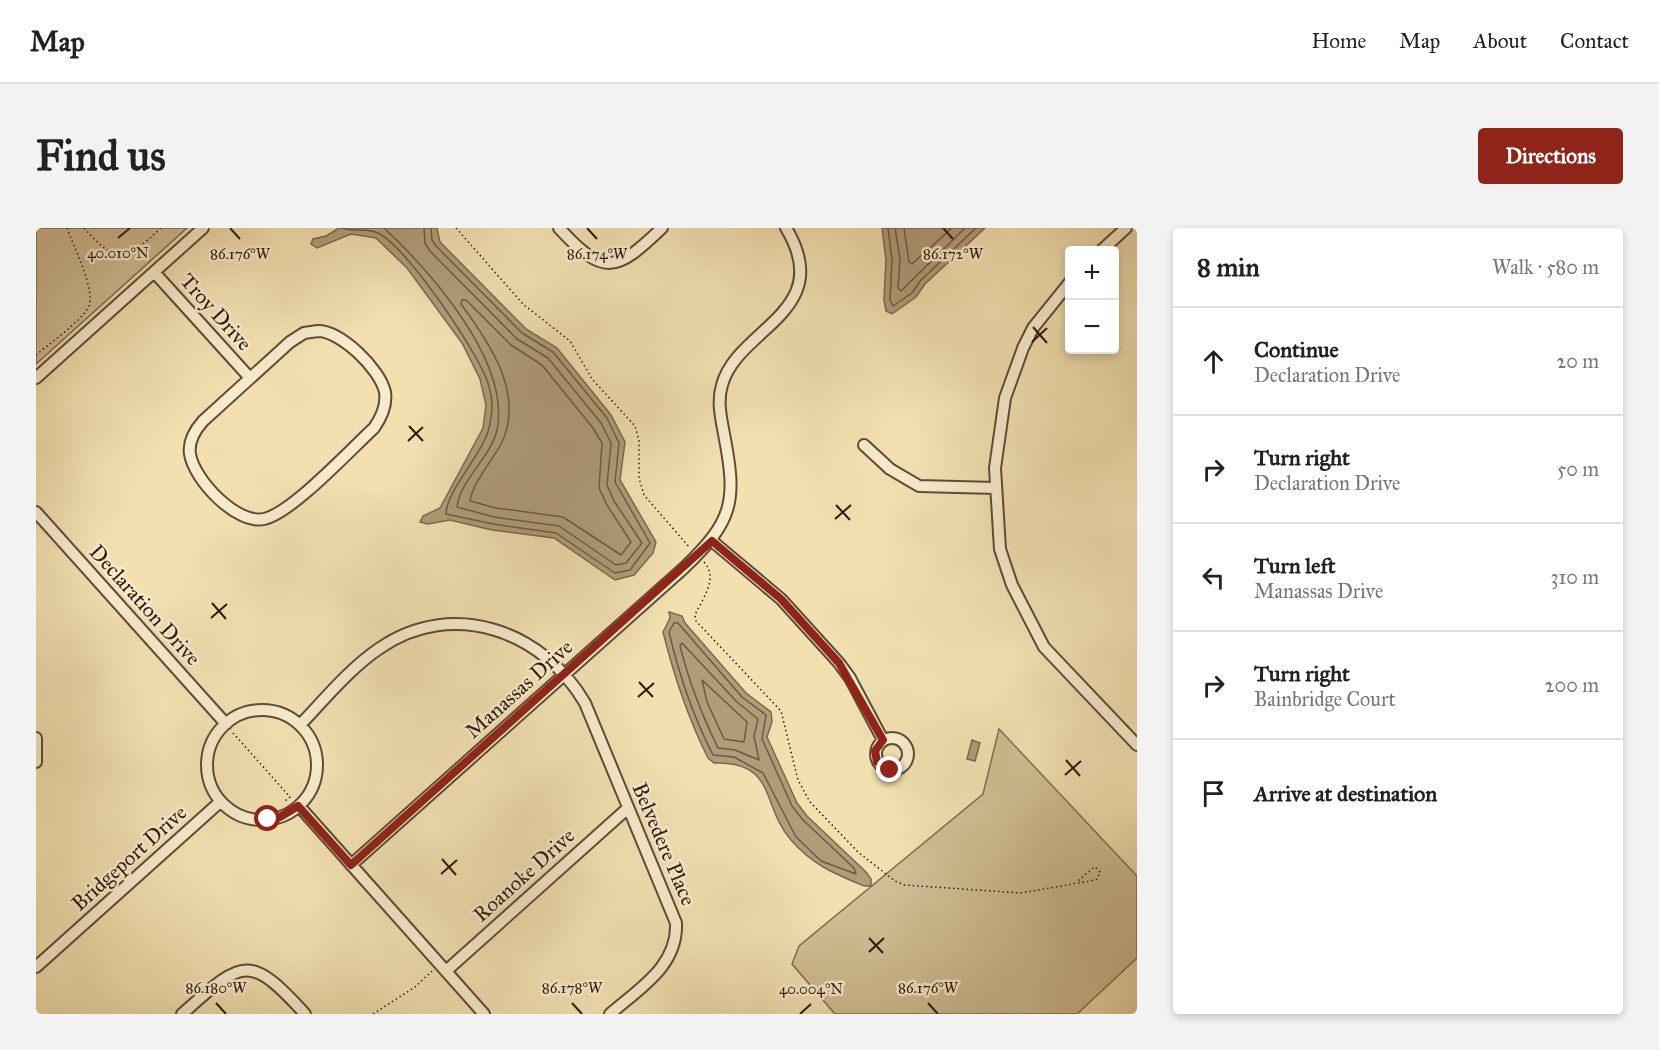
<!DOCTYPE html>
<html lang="en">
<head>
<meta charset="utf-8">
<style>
  :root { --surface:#fff; --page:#f2f2f2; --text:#222; --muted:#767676; --line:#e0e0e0; --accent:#8f2418 }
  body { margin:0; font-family:"IM FELL Great Primer",serif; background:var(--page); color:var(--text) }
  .controls { position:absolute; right:18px; top:18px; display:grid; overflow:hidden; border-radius:6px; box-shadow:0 3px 9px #0003 }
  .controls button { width:54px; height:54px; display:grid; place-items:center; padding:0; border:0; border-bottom:2px solid var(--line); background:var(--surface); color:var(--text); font:30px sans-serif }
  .stop { position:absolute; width:18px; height:18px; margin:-14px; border:4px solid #8f2418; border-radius:50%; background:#fff }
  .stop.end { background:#8f2418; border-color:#fff; box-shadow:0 2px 6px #0008 }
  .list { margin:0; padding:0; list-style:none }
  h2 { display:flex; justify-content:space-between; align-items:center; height:78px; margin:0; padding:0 24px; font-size:26px }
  h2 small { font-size:20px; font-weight:400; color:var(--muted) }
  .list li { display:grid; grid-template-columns:39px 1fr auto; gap:18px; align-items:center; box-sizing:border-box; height:108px; padding:0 24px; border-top:2px solid var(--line) }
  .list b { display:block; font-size:22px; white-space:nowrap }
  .list p { margin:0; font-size:20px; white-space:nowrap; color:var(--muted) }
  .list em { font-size:20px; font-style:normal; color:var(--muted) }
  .icon { flex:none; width:33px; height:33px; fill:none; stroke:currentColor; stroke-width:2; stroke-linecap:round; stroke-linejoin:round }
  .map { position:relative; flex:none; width:1101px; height:786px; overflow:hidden; border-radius:6px }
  header { display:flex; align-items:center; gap:36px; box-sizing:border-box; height:84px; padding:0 30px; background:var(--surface); border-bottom:2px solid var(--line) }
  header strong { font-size:28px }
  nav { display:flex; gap:33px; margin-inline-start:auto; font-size:21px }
  .intro { display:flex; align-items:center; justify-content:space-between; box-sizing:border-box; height:144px; padding:0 36px }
  h1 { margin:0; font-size:42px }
  .button { padding:15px 27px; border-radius:6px; background:var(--accent); color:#fff; font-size:21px; font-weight:700 }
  main { display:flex; gap:36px; padding:0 36px }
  aside { flex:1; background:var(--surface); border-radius:6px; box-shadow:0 3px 9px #0003 }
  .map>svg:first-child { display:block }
  .green { fill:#d1be95; stroke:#806c51; stroke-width:1.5 }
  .water { fill:#af9c79; stroke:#7b684e; stroke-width:1.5 }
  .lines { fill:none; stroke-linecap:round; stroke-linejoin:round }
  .shore { stroke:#6e5a43; stroke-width:1.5 }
  .minor-casing { stroke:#5f4b36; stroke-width:14 }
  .path { stroke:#2e190d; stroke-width:1.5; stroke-dasharray:1.5 3; stroke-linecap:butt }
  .minor { stroke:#f7ebcc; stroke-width:10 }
  .route { stroke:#8f2418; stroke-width:8 }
  .ticks { fill:none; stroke:#2e190d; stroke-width:2 }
  .labels { text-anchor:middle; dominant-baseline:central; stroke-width:5; stroke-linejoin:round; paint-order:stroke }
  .street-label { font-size:21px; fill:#2e190d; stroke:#f7ebcc }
  .ticks-label { font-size:15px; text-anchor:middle; fill:#2e190d; stroke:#f7ebcc; stroke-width:5; stroke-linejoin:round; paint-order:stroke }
</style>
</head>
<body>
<header>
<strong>Map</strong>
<nav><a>Home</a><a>Map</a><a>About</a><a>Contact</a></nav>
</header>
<div class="intro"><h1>Find us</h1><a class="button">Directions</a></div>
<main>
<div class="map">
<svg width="1101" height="786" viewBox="0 0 1101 786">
  <rect width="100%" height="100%" fill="#f2e0b1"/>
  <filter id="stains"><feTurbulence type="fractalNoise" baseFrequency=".00333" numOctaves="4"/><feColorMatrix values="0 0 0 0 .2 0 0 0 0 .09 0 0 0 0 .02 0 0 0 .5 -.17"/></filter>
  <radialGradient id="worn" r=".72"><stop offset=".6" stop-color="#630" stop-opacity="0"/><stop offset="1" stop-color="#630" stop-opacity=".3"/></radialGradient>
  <!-- green -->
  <path class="green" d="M0 0H151L0 136Z
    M963 501 1101 648V730L1041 786H799L756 736 763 718 947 566Z"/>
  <!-- water -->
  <path class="water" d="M303 0H401L404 14 490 101 521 120 575 187 589 214 584 252 620 314 617 325 598 347 579 352 518 310 456 302 414 292 392 296 384 294 387 288 404 280 447 200 450 177 444 151 426 115 371 40 340 10 315 6 281 20 275 16 277 11 290 8Z
    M846 0H949L889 56 880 69 856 86 850 83 848 72 850 32Z
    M633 384 646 388 649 395 710 465 735 484 736 494 731 509 761 575 771 588 830 644 835 651V658H828C797 645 777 637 755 612 725 578 741 533 678 535L672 530C652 490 638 448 627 404L634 390Z
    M936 512 944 515 939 533 931 531Z"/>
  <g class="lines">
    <!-- shore -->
    <path class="shore" d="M306 0C315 4 331 0 342 5 370 18 442 124 452 155 457 170 457 185 453 200 447 226 411 261 410 286L457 296 520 305 579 345 594 342 614 315 579 254 583 215 571 190 517 124 486 105 400 18 396 12 395 0
      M348 0C395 44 475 134 461 202 455 229 424 252 421 279L458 289 523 298 580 337 590 335 606 315 578 273 571 257 575 215 565 195 512 130 481 111 394 23 389 15 388 0
      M852 0 856 32 854 72 857 78 876 65 885 52 940 0
      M859 0 864 31 862 60 865 63 929 0
      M868 0 873 34 876 36 916 0
      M426 72H430L475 117 506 137 557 200 566 215 563 260 571 277 595 314 585 327 527 289 460 280 434 273C437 254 456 233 465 216 490 167 453 114 425 76Z
      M638 395H642L706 469 730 487 726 511 756 578 767 592 818 640 820 646 785 633 760 609 727 545 698 529 677 527C657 488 643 447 633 404Z
      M646 415 701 474 722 491 718 508 723 532 699 522 682 520C666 487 653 454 644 418Z
      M666 452 711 494 708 514 688 511 671 474Z"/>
    <!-- minor casing -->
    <g class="minor-casing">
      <path id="minor" d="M523 0C568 49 580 44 626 0
        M1066 22 1090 0
        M118 44 214 150
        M1034 54 997 100 987 120 969 170 959 240 964 321 976 357 1008 419 1101 517
        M282 103C305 103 344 141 349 164 351 177 345 190 338 200 315 221 256 285 228 291 201 297 158 252 154 226 152 213 159 202 167 193L254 114 268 105Z
        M0 150 167 0
        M828 217 854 241 883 258 960 260
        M0 284 190 496
        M676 313 745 371 803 435 814 450 847 512
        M171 537a55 55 0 1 1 110 0a55 55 0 1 1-110 0Z
        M264 497C289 471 314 440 344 420 417 370 507 403 549 475L640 695C642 738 604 760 574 786
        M840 526a16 16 0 1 1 32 0a16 16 0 1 1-32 0Z
        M0 510V534
        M263 578 448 786
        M315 637 648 340C698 292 701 273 688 206 685 190 681 173 686 157 701 100 801 84 750 0
        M0 739 184 574
        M410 743 592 580
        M146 786C206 733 212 723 269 786"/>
    </g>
    <!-- path -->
    <path class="path" d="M48 0C82 38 89 33 125 0
      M420 0 487 76 534 113 556 151 599 198 603 213V250L608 267 654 320
      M0 127C14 115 43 95 52 80 61 63 37 18 31 0
      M668 334C683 351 666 371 659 387L660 393 745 483 762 552 774 574 822 624 859 653 868 657 985 665 1054 653 1061 651 1064 644 1059 639 1057 640 1041 654
      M197 505 254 569 250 572 252 575
      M337 786 379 759 396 743"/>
    <!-- minor -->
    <use href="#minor" class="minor"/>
  </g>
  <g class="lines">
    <!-- route -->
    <path class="route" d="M232 591 244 589 262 578 315 637 676 313 745 371 803 435 847 512 839 523 841 534 854 542"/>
  </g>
  <!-- ticks -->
  <path class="ticks" d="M194 0 204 11M551 0 561 11M907 0 917 11M82 10 94 0M997 99 1011 115M996 114 1011 100M373 198 387 213M372 213 387 199M800 277 814 292M799 291 815 277M176 375 190 391M175 390 191 376M603 454 617 469M602 469 618 455M1030 532 1044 548M1029 547 1045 533M406 631 420 647M405 646 421 632M833 710 847 725M833 724 848 710M180 775 190 786M536 775 546 786M892 775 902 786M764 786 775 776"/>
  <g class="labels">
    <!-- street labels -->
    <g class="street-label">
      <text transform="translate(180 84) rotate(48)">Troy Drive</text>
      <text transform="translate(109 377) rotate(48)">Declaration Drive</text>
      <text transform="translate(483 461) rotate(-42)">Manassas Drive</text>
      <text transform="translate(628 616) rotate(67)">Belvedere Place</text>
      <text transform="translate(93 630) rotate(-42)">Bridgeport Drive</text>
      <text transform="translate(488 647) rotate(-42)">Roanoke Drive</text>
    </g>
  </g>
  <g class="ticks-label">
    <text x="82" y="30">40.010°N</text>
    <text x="204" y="31">86.176°W</text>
    <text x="561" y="31">86.174°W</text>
    <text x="917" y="31">86.172°W</text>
    <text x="180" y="765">86.180°W</text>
    <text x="536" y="765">86.178°W</text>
    <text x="892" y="765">86.176°W</text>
    <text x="775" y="766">40.004°N</text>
  </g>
  <rect width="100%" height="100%" filter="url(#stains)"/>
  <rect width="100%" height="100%" fill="url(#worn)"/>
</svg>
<div class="controls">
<button>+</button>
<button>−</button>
</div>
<div class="stop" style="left:232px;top:591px"></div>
<div class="stop end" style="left:854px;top:542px"></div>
</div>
<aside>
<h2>8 min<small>Walk · 580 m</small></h2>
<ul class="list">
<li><svg class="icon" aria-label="ahead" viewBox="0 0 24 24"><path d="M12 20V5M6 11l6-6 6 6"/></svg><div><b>Continue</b><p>Declaration Drive</p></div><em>20 m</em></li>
<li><svg class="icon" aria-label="right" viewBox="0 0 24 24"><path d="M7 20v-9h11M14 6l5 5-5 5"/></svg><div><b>Turn right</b><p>Declaration Drive</p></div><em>50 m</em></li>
<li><svg class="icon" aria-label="left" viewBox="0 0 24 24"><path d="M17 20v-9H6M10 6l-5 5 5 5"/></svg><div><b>Turn left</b><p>Manassas Drive</p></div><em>310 m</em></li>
<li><svg class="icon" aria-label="right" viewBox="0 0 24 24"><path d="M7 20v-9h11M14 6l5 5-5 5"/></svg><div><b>Turn right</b><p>Bainbridge Court</p></div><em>200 m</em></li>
<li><svg class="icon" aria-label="arrive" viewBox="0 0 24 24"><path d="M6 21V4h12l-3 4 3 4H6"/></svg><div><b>Arrive at destination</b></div></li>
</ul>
</aside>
</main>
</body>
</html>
